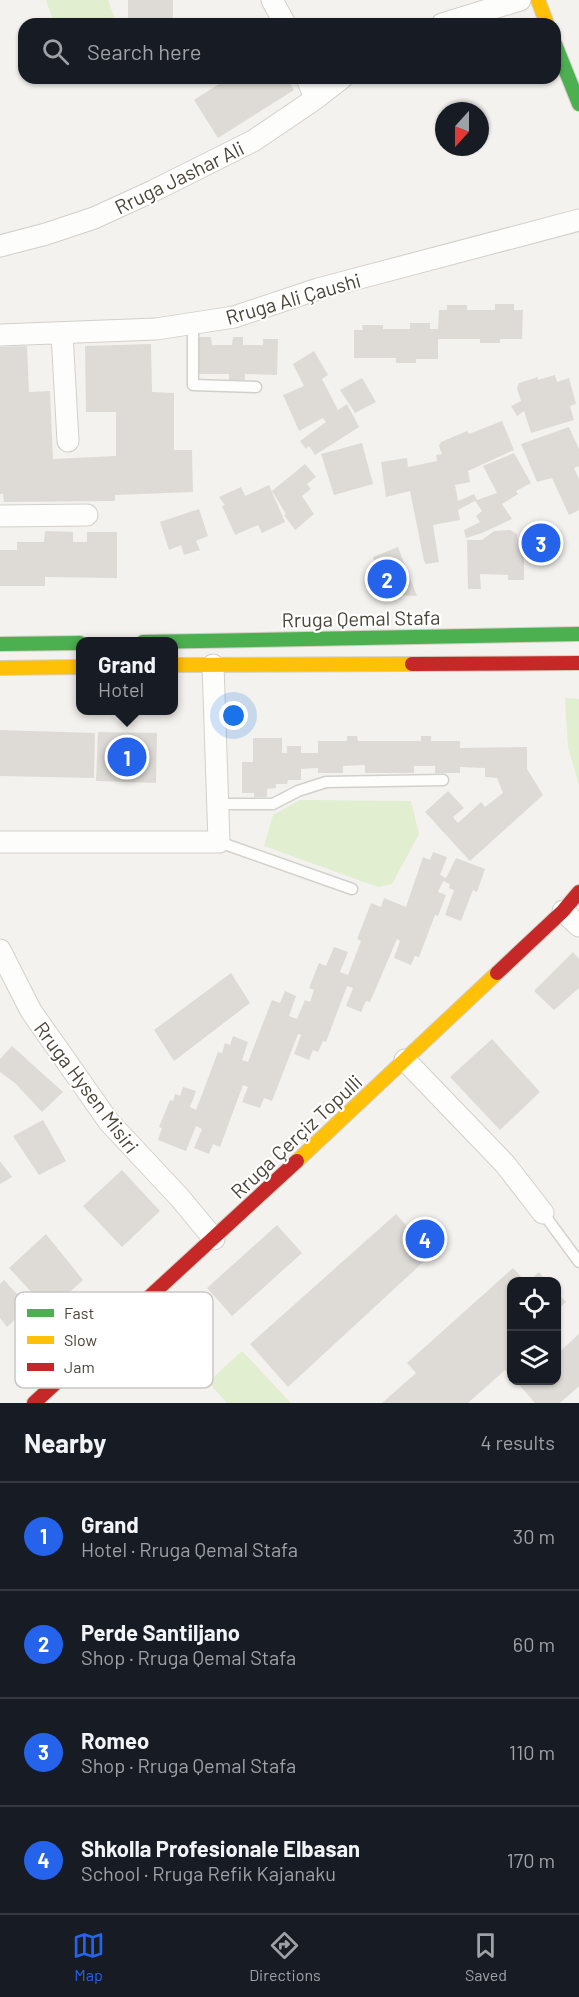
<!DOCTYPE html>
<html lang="en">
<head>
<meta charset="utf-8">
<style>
  :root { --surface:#171b24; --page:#242831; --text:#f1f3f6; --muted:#9ea1a6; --line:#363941; --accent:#2563eb }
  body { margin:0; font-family:Barlow,sans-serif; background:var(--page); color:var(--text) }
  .controls { position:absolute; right:18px; bottom:18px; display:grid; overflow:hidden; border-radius:12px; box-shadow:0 2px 4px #0004 }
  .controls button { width:54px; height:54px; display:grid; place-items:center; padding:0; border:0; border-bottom:2px solid var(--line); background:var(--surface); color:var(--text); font:30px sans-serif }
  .compass { position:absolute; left:435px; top:102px; width:54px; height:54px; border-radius:50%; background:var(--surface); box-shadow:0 2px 4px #0004; rotate:201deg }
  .you { position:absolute; left:234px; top:716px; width:21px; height:21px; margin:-15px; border:4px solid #fff; border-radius:50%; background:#1a73e8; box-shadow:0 0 0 9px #1a73e833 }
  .badge { display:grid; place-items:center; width:39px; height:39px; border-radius:50%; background:var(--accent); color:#fff; font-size:20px; font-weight:700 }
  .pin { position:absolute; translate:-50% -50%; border:3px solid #fff; box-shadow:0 2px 6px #0006 }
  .popup { position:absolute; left:76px; top:637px; width:102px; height:78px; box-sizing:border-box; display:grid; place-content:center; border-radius:12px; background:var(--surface); filter:drop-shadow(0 2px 4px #0005); font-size:20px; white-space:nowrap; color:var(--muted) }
  .popup b { font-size:22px; color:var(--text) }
  .popup::after { content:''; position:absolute; left:50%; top:100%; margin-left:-12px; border:12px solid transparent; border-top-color:var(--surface) }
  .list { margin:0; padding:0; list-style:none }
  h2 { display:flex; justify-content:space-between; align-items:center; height:78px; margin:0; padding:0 24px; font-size:26px }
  h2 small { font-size:20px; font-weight:400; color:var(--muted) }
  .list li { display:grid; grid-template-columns:39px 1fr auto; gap:18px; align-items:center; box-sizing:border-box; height:108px; padding:0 24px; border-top:2px solid var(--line) }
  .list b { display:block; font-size:22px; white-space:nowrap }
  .list p { margin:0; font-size:20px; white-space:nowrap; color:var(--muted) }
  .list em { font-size:20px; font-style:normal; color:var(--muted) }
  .icon { flex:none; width:33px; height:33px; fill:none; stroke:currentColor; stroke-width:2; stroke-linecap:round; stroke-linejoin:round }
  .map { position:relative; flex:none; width:579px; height:1403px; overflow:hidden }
  .search { position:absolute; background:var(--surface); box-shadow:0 2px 4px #0004; left:18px; right:18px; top:18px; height:66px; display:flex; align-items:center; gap:15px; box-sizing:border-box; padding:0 21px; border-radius:18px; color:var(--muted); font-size:22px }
  .sheet { height:510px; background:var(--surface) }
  nav { display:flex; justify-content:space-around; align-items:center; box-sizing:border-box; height:84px; border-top:2px solid var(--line); background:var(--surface); font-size:16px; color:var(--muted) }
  nav a { display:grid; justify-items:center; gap:3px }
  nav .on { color:var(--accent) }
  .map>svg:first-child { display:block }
  .green { fill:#e1eecf }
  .building { fill:#dedbd6 }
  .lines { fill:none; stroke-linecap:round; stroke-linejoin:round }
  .lane-casing { stroke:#d2d0cb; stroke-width:13 }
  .street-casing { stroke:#d2d0cb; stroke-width:23 }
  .fast-casing { stroke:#d3cfc5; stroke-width:16 }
  .slow-casing { stroke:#d3cfc5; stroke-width:16 }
  .jam-casing { stroke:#d3cfc5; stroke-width:16 }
  .lane { stroke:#fdfdfc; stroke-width:10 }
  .street { stroke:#fdfdfc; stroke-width:21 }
  .fast { stroke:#4caf50; stroke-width:14 }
  .slow { stroke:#ffc107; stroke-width:14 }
  .jam { stroke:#c62828; stroke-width:14 }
  .labels { text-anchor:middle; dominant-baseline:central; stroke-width:4.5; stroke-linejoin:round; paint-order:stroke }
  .street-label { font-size:20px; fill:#4b4439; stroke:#fff }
  .key { fill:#fff; stroke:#c9c7c4; stroke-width:1.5 }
  .key-label { font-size:16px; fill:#4b4439 }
</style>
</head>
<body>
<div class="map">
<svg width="579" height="1403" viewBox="0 0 579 1403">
  <rect width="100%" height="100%" fill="#f4f2ee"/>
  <!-- green -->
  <path class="green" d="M46 0H108L115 19 100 24H54Z
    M565 698 579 699V785L568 747Z
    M300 800 411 801 419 834 392 884 378 887 264 846 273 815Z
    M242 1351 291 1403H227L208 1382Z"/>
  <!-- building -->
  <path class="building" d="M128 0H173V24H128Z
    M228 78H287L294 90 218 138 194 100Z
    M495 304H514V310H523L522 339H500V343H480V339H438V359H416V363H396V358H354V330H363L362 325H383V329H410V323H430V329H438L439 310H447V305H467V310H495Z
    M198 337H211L212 345H232L233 337H243V345H263V339H278L277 375 245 374V380H229V374H198Z
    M151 344 152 392 174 393V450H192L193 492 115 495V501L4 502 3 494H0V347L27 346 29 392 50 391 53 459 116 456V412H86L85 346Z
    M314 351 328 375 322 379 338 410 347 404 359 427 315 455 309 446 306 449 300 441 326 422 323 418 299 431 283 395 304 386 293 364Z
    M555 375 557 382 569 378 576 404 570 406 574 420 531 433 524 411 517 416 511 406 521 401 517 388 519 383 538 377V380Z
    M362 378 376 402 355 413 340 390Z
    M502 421 514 450 468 471 470 482 455 485 458 501 474 494 477 500 497 493 483 466 514 453 531 483 516 491 518 494 502 504 512 519 482 533 466 538 464 530 480 522 476 516 482 511 475 501 458 510 460 520 433 525 439 562 426 564 424 561 410 491 386 497 381 462 407 458 408 467 437 461 436 455 442 454 439 446 441 442 467 431 469 434Z
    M569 427 579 449V466L574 468 579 479V510L569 515 552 478 537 482 521 444Z
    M362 443 373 484 334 495 321 454Z
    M305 464 316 477 307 484 311 489 302 496 314 514 295 530 284 515 286 514 272 491Z
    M269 485 285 522 262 533 258 525 235 535 222 506 225 505 219 497 241 487 245 496Z
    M199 509 208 536 196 541 200 550 184 555 181 545 169 550 160 522Z
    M510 530 517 534 519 550H524V580H508V575L480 574 481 589H468L467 540H482L494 531Z
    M45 531 73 532V542H87V532H117V578L45 577V586H0V550H17V542H44Z
    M398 547 417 596 388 595 373 557Z
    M0 730 95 733 94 778 0 776Z
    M98 732 157 733 156 783 96 781Z
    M347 736H357L358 741H421V736H431V741H460V748L527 747V769L543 795 470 861 425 812 448 791 464 808 453 817 458 823 481 802 485 807 503 793 497 778 485 777V768L460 767V773H435V766H414V773H365V765L343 766V773H318V768L301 769V780H288L287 784H276V788L267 789V797H254V793H242V762H253V738H282V753H287V746H301V753H318V741H347Z
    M433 852 447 857 440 875 446 878 456 858 485 869 477 892 473 890 461 921 445 915 454 890 449 888 450 884 443 881 438 892 446 895 438 916 435 915 419 957 415 956 411 965 394 958 400 941 397 939 370 1002 366 1001 361 1012 346 1006 353 988 347 986 326 1042 323 1041 318 1052 313 1050 309 1060 294 1054 301 1035 298 1034 272 1101 264 1098 260 1108 242 1102 248 1087 243 1085 220 1147 213 1144 209 1154 194 1148 202 1129 196 1126 186 1151 158 1140 162 1128 159 1127 170 1100 173 1101 175 1094 180 1096 183 1087 196 1091 190 1107 196 1110 218 1052 222 1053 225 1043 230 1045 233 1036 248 1042 242 1060 248 1062 272 1000 280 1003 285 991 296 996 289 1016 297 1019 305 1000 310 1002 314 990 309 988 319 963 326 966 334 947 348 952 340 972 348 975 361 941 357 939 371 903 381 907 384 898 406 907 423 857 430 860Z
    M573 952 579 959V988L554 1010 534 991Z
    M231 973 250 1003 174 1061 154 1030Z
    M492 1039 540 1092 500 1130 450 1077Z
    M12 1046 63 1092 42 1112 15 1083 0 1072V1059Z
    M43 1120 66 1161 39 1175 13 1136Z
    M0 1161 12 1177 0 1184Z
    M122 1170 160 1211 122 1247 83 1206Z
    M396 1214 432 1254 288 1387 250 1344Z
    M277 1225 302 1253 232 1316 207 1288Z
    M46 1234 83 1280 49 1311 9 1268Z
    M513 1268 526 1282H512V1377L505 1370 468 1403H382L416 1373 407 1363Z
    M539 1272 547 1282H528Z
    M4 1280 29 1307 7 1327 0 1318V1284Z
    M556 1292 566 1302 556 1311Z
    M579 1334V1386L560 1403H535L515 1380H556V1355Z"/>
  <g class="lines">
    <!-- lane casing -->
    <g class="lane-casing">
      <path id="lane" d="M193 325V385L256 387
        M218 804H273L298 791 326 782 443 780
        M219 842 352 889
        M543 1213 579 1262"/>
    </g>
    <!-- street casing -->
    <g class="street-casing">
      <path id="street" d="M272 0 285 24
        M442 24 520 0
        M307 78 315 99
        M0 246 46 234 94 218 153 191 253 141 315 99 342 78
        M62 334 68 441
        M0 335 156 329 234 317 318 289 579 220
        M0 516 87 515
        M0 842H219L213 665
        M563 911 579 926
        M0 950 31 1011 109 1122 180 1198 214 1239
        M405 1060 505 1164 543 1213"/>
    </g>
    <!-- fast casing -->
    <g class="fast-casing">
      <path id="fast" d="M555 44 579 104
        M143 642 579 634
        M0 644 80 643"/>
    </g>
    <!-- slow casing -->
    <g class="slow-casing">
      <path id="slow" d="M538 0 547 24
        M174 665 412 664
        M0 668 80 667
        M297 1161 497 973"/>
    </g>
    <!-- jam casing -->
    <g class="jam-casing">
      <path id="jam" d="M412 664 579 663
        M497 973 563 911 579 892
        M34 1403 297 1161"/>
    </g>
    <!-- lane -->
    <use href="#lane" class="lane"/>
    <!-- street -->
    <use href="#street" class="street"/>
    <!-- fast -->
    <use href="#fast" class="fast"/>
    <!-- slow -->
    <use href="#slow" class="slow"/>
    <!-- jam -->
    <use href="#jam" class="jam"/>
  </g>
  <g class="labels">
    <!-- street labels -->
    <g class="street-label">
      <text transform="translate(179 177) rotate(-26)">Rruga Jashar Ali</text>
      <text transform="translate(293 298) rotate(-16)">Rruga Ali Çaushi</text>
      <text transform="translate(361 618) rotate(-1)">Rruga Qemal Stafa</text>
      <text transform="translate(87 1087) rotate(53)">Rruga Hysen Misiri</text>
      <text transform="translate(296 1136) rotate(-43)">Rruga Çerçiz Topulli</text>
    </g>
  </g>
  <!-- legend -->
  <rect x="15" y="1292" width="198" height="96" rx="9" class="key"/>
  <rect x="27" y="1309" width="27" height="8" fill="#4caf50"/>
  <rect x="27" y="1336" width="27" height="8" fill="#ffc107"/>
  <rect x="27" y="1363" width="27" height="8" fill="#c62828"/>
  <g class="key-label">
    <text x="64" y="1319">Fast</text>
    <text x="64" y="1346">Slow</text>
    <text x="64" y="1373">Jam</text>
  </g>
</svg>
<div class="controls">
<button><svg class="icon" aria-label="locate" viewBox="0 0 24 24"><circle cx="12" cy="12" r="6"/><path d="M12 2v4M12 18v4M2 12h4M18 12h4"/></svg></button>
<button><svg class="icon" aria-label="layers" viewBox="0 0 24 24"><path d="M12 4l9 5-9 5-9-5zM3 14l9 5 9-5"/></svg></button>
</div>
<svg class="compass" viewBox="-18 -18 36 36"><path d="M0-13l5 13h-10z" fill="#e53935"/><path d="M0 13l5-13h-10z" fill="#9ea1a6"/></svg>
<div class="you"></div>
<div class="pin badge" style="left:127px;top:757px">1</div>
<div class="popup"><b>Grand</b>Hotel</div>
<div class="pin badge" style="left:387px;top:579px">2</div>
<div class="pin badge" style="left:541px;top:543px">3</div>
<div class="pin badge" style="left:425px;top:1239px">4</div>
<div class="search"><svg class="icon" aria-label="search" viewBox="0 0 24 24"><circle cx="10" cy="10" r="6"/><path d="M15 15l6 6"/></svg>Search here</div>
</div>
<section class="sheet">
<h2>Nearby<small>4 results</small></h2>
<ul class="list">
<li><span class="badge">1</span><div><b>Grand</b><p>Hotel · Rruga Qemal Stafa</p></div><em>30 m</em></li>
<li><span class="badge">2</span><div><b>Perde Santiljano</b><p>Shop · Rruga Qemal Stafa</p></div><em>60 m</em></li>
<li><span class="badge">3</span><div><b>Romeo</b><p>Shop · Rruga Qemal Stafa</p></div><em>110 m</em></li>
<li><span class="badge">4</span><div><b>Shkolla Profesionale Elbasan</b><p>School · Rruga Refik Kajanaku</p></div><em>170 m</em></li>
</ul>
</section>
<nav>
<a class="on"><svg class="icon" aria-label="map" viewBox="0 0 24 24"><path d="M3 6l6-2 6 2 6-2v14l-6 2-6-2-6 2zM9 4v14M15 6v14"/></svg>Map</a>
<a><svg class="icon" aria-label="directions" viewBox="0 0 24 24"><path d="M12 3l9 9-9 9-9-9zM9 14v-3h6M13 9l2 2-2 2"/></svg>Directions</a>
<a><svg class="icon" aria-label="saved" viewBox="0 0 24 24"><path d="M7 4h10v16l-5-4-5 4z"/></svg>Saved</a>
</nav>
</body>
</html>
